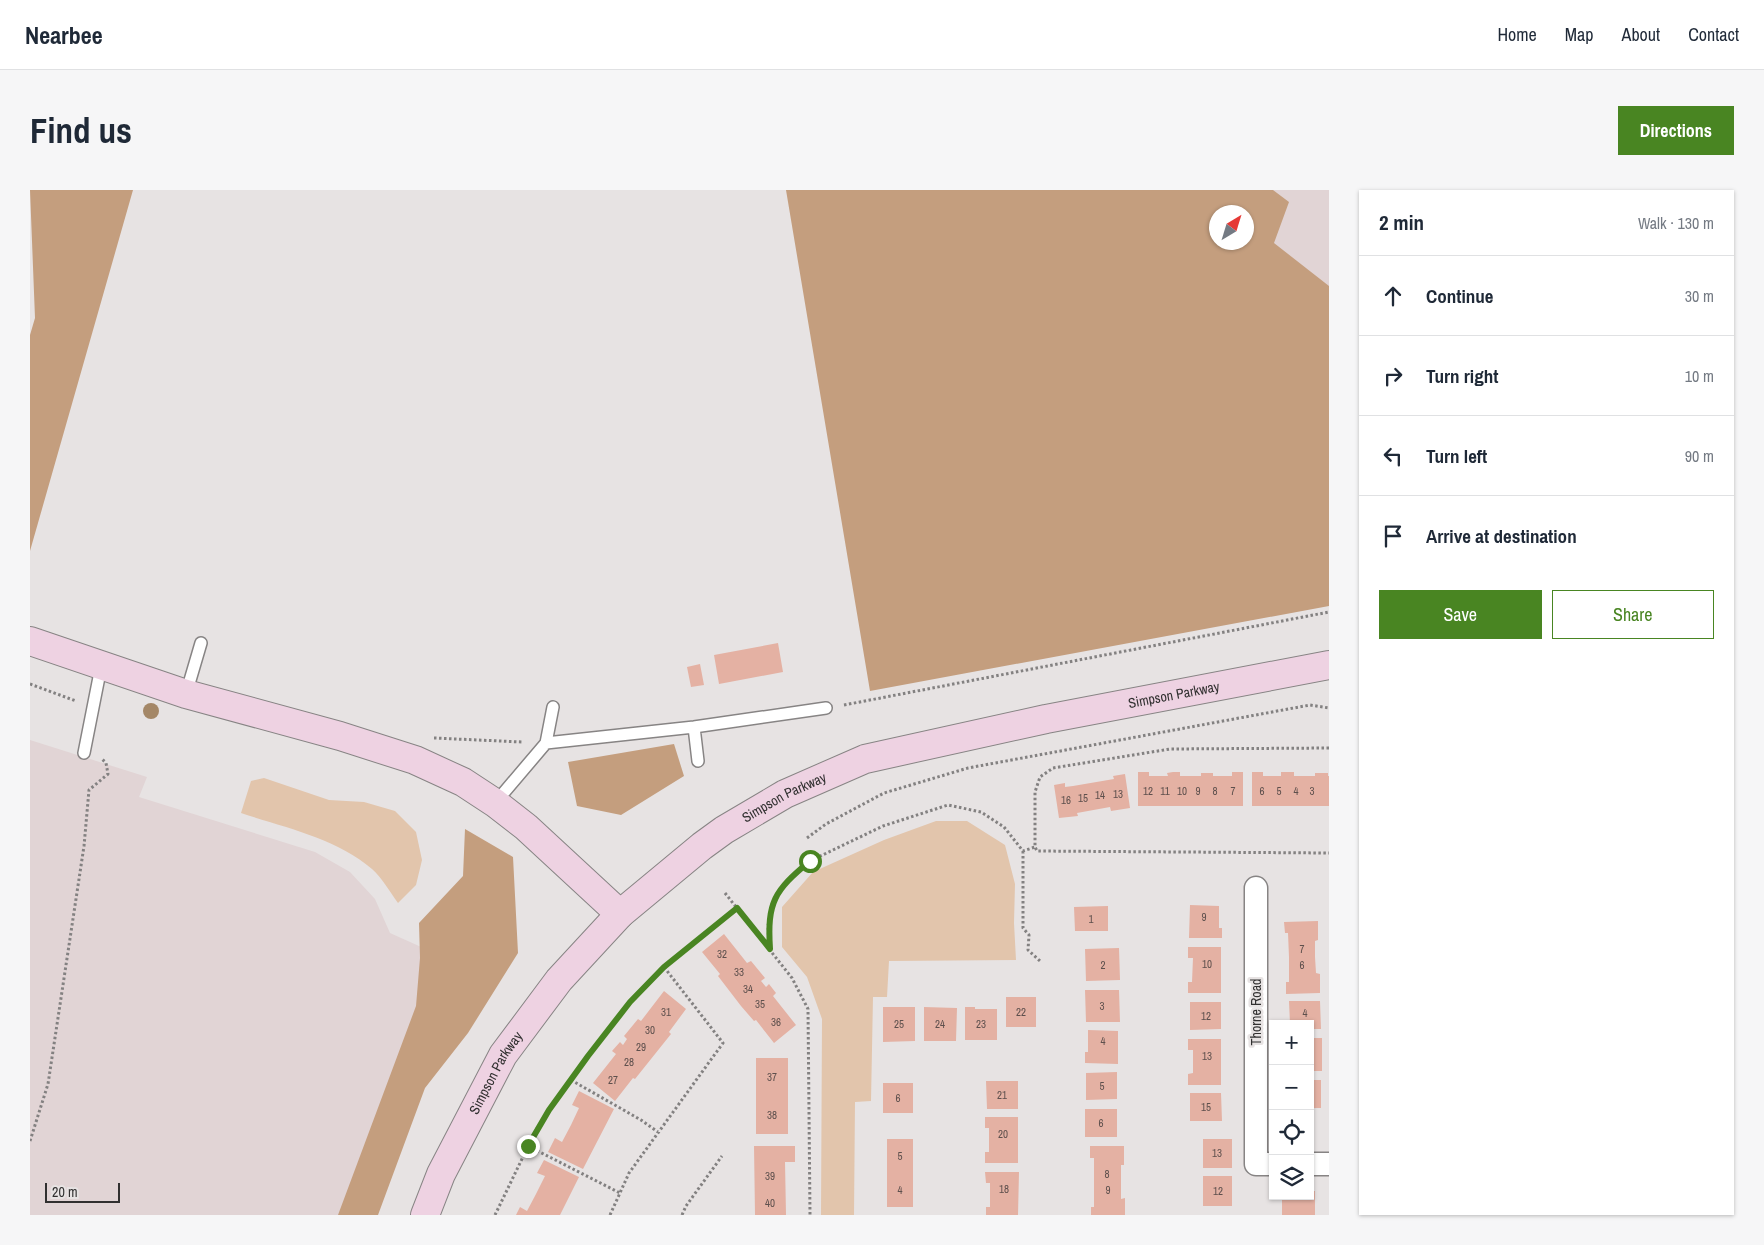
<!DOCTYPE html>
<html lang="en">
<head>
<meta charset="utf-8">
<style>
  :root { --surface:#fff; --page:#f6f6f7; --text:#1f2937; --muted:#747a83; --line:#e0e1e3; --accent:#498522 }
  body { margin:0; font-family:"Archivo Narrow",sans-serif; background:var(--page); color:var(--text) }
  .controls { position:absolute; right:15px; bottom:15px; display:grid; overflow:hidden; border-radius:0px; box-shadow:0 1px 4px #0004 }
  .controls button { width:45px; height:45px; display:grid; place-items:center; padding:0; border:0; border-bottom:1px solid var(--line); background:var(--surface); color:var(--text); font:25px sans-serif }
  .compass { position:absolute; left:1179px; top:15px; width:45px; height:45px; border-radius:50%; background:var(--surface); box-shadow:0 1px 4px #0004; rotate:38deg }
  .scale { position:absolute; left:15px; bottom:12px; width:75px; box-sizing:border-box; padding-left:5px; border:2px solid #313030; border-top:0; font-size:14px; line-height:18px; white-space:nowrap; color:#313030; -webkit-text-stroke:4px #e7e3e3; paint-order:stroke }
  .stop { position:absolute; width:15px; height:15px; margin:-11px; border:4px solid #498522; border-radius:50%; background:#fff }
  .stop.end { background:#498522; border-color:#fff; box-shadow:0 1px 5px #0008 }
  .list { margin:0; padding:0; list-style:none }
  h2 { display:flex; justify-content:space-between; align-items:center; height:65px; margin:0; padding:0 20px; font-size:21px }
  h2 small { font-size:16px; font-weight:400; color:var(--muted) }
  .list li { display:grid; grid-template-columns:32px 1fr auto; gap:15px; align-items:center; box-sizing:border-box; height:80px; padding:0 20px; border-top:1px solid var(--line) }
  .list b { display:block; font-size:19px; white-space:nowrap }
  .list em { font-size:16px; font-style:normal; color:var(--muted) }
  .actions { display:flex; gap:10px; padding:15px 20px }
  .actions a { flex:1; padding:11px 0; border:1px solid var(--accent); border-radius:0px; text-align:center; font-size:18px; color:var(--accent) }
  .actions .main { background:var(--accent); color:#fff }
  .icon { flex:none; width:28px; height:28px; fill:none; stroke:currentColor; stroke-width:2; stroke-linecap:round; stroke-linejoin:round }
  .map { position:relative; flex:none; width:1299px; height:1025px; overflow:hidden; border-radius:0px }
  header { display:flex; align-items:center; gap:30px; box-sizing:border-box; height:70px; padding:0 25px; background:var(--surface); border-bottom:1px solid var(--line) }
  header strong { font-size:24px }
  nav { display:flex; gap:28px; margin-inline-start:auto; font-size:18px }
  .intro { display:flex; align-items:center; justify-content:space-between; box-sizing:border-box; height:120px; padding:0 30px }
  h1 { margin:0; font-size:35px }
  .button { padding:12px 22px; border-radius:0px; background:var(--accent); color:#fff; font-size:18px; font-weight:700 }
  main { display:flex; gap:30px; padding:0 30px }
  aside { flex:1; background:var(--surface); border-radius:0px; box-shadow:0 1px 4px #0004 }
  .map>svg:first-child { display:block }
  .built { fill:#e1d4d5; fill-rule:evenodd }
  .green { fill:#e2c5ac }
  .forest { fill:#c49e7e; fill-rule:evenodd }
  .building { fill:#e4b1a3 }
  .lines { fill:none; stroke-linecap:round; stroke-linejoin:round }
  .lane-casing { stroke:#878484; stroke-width:14 }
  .street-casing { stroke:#878484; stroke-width:25 }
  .secondary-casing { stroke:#878484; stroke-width:30 }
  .path { stroke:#838181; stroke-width:3; stroke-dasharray:2.5 2.5; stroke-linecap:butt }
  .lane { stroke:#fff; stroke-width:11 }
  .street { stroke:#fff; stroke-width:22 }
  .secondary { stroke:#eed2e2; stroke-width:28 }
  .tree { fill:#a48767 }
  .route { stroke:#498522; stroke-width:6 }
  .labels { text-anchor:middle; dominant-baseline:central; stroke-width:5; stroke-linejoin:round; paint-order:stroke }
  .number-label { font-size:11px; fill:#5e504d }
  .street-label { font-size:14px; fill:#313030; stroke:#e7e3e3 }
</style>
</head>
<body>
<header>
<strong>Nearbee</strong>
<nav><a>Home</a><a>Map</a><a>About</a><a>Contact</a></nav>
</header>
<div class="intro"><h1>Find us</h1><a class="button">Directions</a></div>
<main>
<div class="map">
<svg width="1299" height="1025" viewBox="0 0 1299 1025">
  <rect width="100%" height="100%" fill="#e7e3e3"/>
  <!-- built -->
  <path class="built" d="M1125 0H1299V149ZM1186 22H1216V52H1186Z
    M0 550 117 587 109 607 285 662 320 682 345 709 360 743 429 774 332 1025H0Z"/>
  <!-- green -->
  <path class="green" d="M234 588 299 610 334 612 365 621 386 642 392 670 386 695 368 713C360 702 352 688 342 679 306 648 256 638 211 623L221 591Z
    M906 631H937L975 655 985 694 984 733 986 770 859 771 857 807H843L841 911 825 912 824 1025H791L792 829 777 787 752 757V717L783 682 854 650Z"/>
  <!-- forest -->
  <path class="forest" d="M0 0H103L0 361V145L5 128Z
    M756 0H1243L1259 12 1244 53 1299 96V416L840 501ZM1216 22V52H1186V22Z
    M644 554 654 586 591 625 547 616 538 572Z
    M435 639 483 667 488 763 438 843 395 898 348 1025H308L386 816 390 768 389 733 433 686Z"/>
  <!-- building -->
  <path class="building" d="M748 453 753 482 689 494 684 465Z
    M670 474 674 495 661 497 657 477Z
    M1108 582H1119V586H1138L1137 583 1143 582H1150V586H1171V583H1183V586H1202V582H1213V616H1108Z
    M1222 582H1233V586H1251V582H1264V586H1285V583H1298V586H1299V616H1222Z
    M1095 584 1100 618 1081 621 1080 617 1047 623 1048 626 1029 628 1024 595 1035 593V597L1043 596 1084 589 1083 586Z
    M1160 715 1189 716V738H1192V748H1159Z
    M1078 716V741H1045L1044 717Z
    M1288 731V750L1285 751V767L1286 783 1290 784V803L1256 804V792H1259V767L1258 743H1255L1254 732Z
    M694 744 717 773 721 771 735 788 731 791 736 797 739 794 746 803 743 806 766 835 744 853 726 830 724 831 711 816 688 786 690 784 672 762Z
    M1158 757H1191V803H1158V792H1162L1163 768H1158Z
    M1089 758 1090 790 1056 791 1055 759Z
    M1055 800H1089L1090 832H1056Z
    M634 801 656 819 639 842 641 844 605 889 603 888 585 911 563 893 586 864 582 861 590 852 593 855 597 849 594 846 608 829 611 831Z
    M976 807H1006V837H976Z
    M1259 811H1290L1291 839H1280V834H1260Z
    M1160 812H1191V839L1160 840Z
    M853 817H885V851L853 852Z
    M894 817 927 818 926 851H894Z
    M935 817H945V819H967V850H935Z
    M1058 840 1088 841V874L1055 873V862H1058Z
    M1280 848H1292V881H1280Z
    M1158 849H1191V895H1158V884L1163 883V860H1158Z
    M726 868H758V944H726Z
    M1087 882V909L1056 910V883Z
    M1280 890H1291V918H1280Z
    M956 891H988V919H957Z
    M853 893H883V923H853Z
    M549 901 584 919 553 979 518 962 525 948 532 952 541 935 549 918 542 915Z
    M1160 903H1191L1192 931H1160Z
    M1055 919H1087V947H1055Z
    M955 927H988V973H955V962H959V938H955Z
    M857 949H883V1017H857Z
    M1173 949H1202V978H1173Z
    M724 956H765V972H755L756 1025H725Z
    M1060 956H1094V975H1091V1009L1095 1008V1025H1061V1017H1064V968H1060Z
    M514 970 549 987 530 1025H486L490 1017 497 1021 506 1004 515 986 507 983Z
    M955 982H989L988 1025H956V1017H960V993H956Z
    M1173 986H1202V1016H1173Z
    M1280 1001H1285V1025H1252V1006H1280Z"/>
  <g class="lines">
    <!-- lane casing -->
    <g class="lane-casing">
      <path id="lane" d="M156 504 171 453
        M664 537 668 571
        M516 553 523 517
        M54 563 71 477
        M465 613 516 553 664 537 796 518"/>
    </g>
    <!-- street casing -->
    <g class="street-casing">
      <path id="street" d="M1226 698V974H1243
        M1280 974H1299"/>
    </g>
    <!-- secondary casing -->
    <g class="secondary-casing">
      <g id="secondary">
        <path d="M0 451 156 504 310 546 385 570 433 592 465 613 496 637 590 724"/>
        <path id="s1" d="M395 1025 411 984 473 865 529 790 590 724 672 656 694 640 755 604 835 569 1016 529 1299 475"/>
      </g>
    </g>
    <!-- path -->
    <path class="path" d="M0 494 46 511
      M814 515 1299 422
      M404 548 492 552
      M1299 558 1140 559 1023 578 1010 587 1005 602V657L1007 661 1299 663
      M777 648 796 634 854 603 938 578 1280 515 1299 518
      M993 661V738L999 745 998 760 1010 771
      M695 703 739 759 738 736 742 714 757 691 780 671 853 636 918 615 951 622 974 637 993 661 1005 657
      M739 759 762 788 778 819 780 1025
      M541 890 611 930 628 942
      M0 951 18 894 54 656 59 600 78 584 76 573 71 568
      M498 956 590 1003
      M465 1025 506 940 558 866 600 812 634 777 707 719
      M580 1025 599 983 693 853 634 777
      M652 1025 656 1016 692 966"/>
    <!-- lane -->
    <use href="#lane" class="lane"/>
    <!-- street -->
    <use href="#street" class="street"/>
    <!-- secondary -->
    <use href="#secondary" class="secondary"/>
  </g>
  <!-- trees -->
  <circle class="tree" cx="121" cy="521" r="8"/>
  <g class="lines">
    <!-- route -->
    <path class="route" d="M498 956 519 920 558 866 600 812 634 777 707 718 740 759C737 712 744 701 780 671"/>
  </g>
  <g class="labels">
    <!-- number labels -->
    <g class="number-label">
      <text x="1118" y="601">12</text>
      <text x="1135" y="601">11</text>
      <text x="1152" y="601">10</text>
      <text x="1168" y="601">9</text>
      <text x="1185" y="601">8</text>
      <text x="1203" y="601">7</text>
      <text x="1232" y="601">6</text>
      <text x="1249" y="601">5</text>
      <text x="1266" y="601">4</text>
      <text x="1282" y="601">3</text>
      <text x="1088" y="604">13</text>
      <text x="1070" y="605">14</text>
      <text x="1053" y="608">15</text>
      <text x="1036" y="610">16</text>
      <text x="1174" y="727">9</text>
      <text x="1061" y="729">1</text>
      <text x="1272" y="759">7</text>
      <text x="692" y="764">32</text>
      <text x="1177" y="774">10</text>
      <text x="1073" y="775">2</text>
      <text x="1272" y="775">6</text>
      <text x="709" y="782">33</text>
      <text x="718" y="799">34</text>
      <text x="730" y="814">35</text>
      <text x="1072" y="816">3</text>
      <text x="636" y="822">31</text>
      <text x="991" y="822">22</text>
      <text x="1275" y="823">4</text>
      <text x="1176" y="826">12</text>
      <text x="746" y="832">36</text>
      <text x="869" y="834">25</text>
      <text x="910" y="834">24</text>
      <text x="951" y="834">23</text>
      <text x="620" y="840">30</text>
      <text x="1073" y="851">4</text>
      <text x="611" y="857">29</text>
      <text x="1177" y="866">13</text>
      <text x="599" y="872">28</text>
      <text x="742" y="887">37</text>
      <text x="583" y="890">27</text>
      <text x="1072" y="896">5</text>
      <text x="972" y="905">21</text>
      <text x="868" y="908">6</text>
      <text x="1176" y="917">15</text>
      <text x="742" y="925">38</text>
      <text x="1071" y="933">6</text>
      <text x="973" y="944">20</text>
      <text x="1187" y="963">13</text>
      <text x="870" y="966">5</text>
      <text x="1077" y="984">8</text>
      <text x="740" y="986">39</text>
      <text x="974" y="999">18</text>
      <text x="870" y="1000">4</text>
      <text x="1078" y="1000">9</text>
      <text x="1188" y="1001">12</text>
      <text x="740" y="1013">40</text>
    </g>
    <!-- street labels -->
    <g class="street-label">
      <text stroke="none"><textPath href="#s1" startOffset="969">Simpson Parkway</textPath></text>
      <text stroke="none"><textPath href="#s1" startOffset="564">Simpson Parkway</textPath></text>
      <text transform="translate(1226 822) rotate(-90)">Thorne Road</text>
      <text stroke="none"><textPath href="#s1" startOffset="159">Simpson Parkway</textPath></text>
    </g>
  </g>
</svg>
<div class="controls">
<button>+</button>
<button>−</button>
<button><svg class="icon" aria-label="locate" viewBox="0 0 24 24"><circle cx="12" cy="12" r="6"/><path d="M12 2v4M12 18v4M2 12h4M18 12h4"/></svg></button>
<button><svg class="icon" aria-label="layers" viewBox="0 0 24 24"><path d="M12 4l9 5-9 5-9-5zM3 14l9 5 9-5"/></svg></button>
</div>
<svg class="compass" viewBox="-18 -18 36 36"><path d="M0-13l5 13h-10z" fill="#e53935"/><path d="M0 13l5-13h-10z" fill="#747a83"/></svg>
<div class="scale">20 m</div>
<div class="stop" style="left:780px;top:671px"></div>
<div class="stop end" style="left:498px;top:956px"></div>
</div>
<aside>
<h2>2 min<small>Walk · 130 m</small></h2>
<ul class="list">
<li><svg class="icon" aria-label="ahead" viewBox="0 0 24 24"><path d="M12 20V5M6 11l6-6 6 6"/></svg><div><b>Continue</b></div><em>30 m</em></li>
<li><svg class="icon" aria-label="right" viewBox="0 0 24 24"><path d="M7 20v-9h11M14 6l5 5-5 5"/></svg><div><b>Turn right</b></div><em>10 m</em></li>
<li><svg class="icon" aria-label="left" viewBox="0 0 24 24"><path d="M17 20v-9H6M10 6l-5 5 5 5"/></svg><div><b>Turn left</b></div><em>90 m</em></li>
<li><svg class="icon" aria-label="arrive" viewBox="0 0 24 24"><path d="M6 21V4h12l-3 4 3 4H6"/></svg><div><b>Arrive at destination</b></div></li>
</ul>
<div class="actions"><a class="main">Save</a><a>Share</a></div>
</aside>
</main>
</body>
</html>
